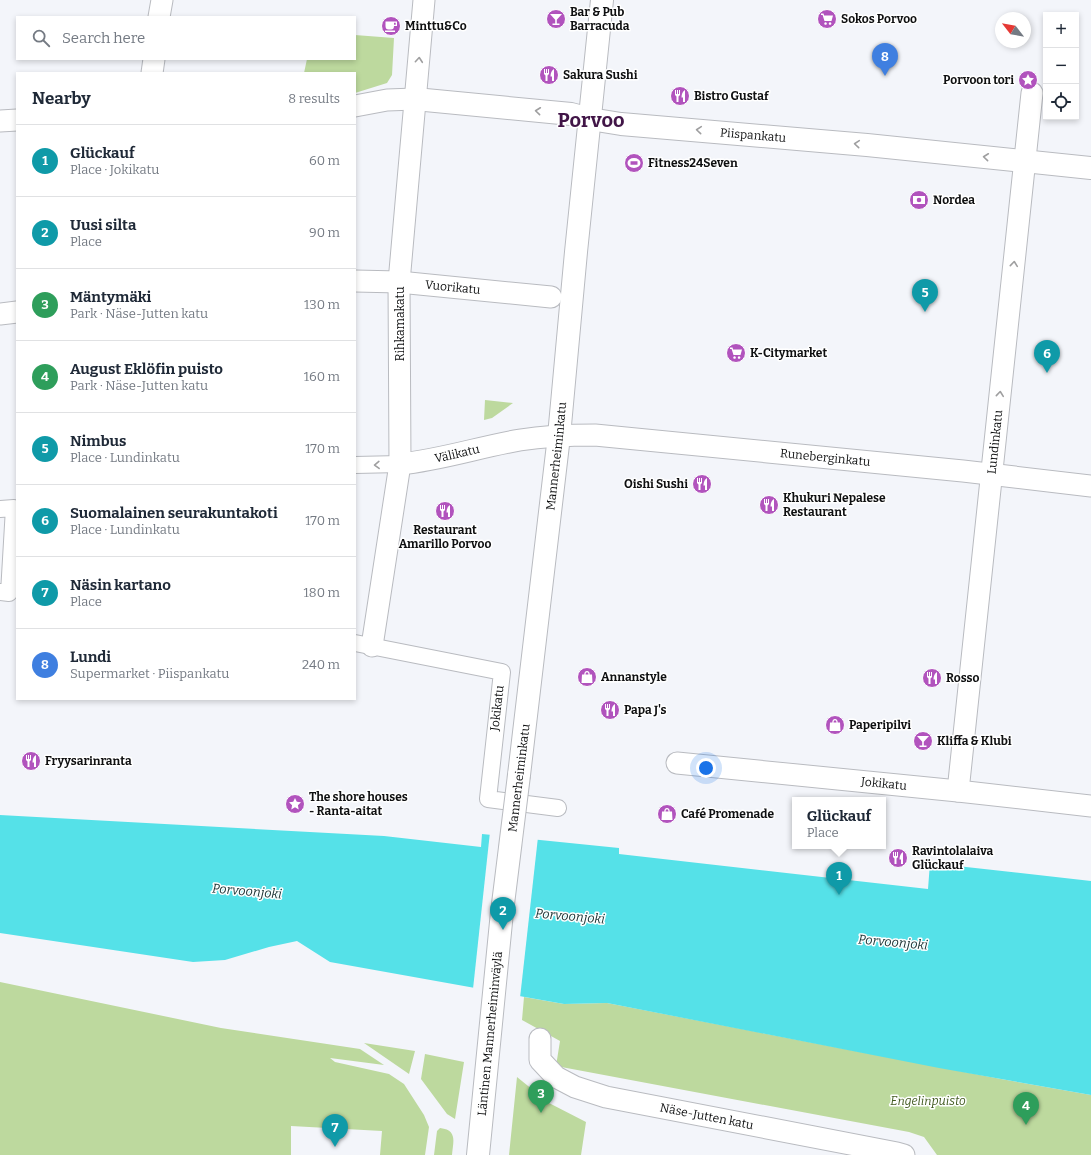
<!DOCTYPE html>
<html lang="en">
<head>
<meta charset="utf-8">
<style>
  :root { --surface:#fff; --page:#f2f2f3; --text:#1f2937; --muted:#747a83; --line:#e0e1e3; --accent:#b153bd }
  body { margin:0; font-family:Bitter,serif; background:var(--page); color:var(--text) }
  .controls { position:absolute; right:12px; top:12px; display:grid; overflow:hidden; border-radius:0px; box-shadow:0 2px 6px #0003 }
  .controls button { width:36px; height:36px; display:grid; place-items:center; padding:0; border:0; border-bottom:1px solid var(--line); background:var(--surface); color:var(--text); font:20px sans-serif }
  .compass { position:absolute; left:995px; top:12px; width:36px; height:36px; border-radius:50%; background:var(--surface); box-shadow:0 2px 6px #0003; rotate:301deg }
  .you { position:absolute; left:706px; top:768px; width:14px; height:14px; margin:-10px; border:3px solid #fff; border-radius:50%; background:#1a73e8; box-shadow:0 0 0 6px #1a73e833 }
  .badge { display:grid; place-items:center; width:26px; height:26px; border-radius:50%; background:var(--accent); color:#fff; font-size:13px; font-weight:700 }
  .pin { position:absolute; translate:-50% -33px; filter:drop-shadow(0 1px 2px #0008) }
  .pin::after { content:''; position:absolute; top:21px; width:14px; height:12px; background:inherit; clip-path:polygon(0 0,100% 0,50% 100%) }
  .popup { position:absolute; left:792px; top:797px; width:94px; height:52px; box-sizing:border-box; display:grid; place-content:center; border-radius:0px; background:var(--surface); filter:drop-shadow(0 1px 3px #0005); font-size:13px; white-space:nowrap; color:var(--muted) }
  .popup b { font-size:15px; color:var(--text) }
  .popup::after { content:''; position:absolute; left:50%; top:100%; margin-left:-8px; border:8px solid transparent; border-top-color:var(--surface) }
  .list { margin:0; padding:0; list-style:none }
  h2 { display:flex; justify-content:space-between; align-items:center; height:52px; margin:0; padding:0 16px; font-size:17px }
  h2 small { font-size:13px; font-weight:400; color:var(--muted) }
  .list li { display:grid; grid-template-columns:26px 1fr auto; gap:12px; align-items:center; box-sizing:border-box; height:72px; padding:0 16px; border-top:1px solid var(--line) }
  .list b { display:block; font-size:15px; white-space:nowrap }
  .list p { margin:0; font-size:13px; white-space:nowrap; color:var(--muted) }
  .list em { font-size:13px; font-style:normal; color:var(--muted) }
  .icon { flex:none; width:22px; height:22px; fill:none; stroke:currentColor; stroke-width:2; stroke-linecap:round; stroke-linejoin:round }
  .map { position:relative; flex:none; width:1091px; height:1155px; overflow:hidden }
  .search { position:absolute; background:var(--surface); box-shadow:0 2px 6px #0003; left:16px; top:16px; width:340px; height:44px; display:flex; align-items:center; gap:10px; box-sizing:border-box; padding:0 14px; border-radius:0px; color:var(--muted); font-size:15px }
  .panel { position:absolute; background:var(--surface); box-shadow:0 2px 6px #0003; left:16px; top:72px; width:340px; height:628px; border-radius:0px }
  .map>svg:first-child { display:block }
  .green { fill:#bdd99e }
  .water { fill:#55e1e8 }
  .pier { fill:#f3f5fa }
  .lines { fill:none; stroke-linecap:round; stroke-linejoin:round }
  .pedestrian-casing { stroke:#b9bbc0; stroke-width:18 }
  .minor-casing { stroke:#b9bbc0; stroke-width:23 }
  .tertiary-casing { stroke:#b9bbc0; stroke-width:24 }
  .secondary-casing { stroke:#b9bbc0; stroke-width:24 }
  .pedestrian { stroke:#fff; stroke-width:16 }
  .minor { stroke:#fff; stroke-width:21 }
  .tertiary { stroke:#fff; stroke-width:22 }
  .secondary { stroke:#fff; stroke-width:22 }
  .secondary-bridge-casing { stroke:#b9bbc0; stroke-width:24; stroke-linecap:butt }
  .secondary-bridge { stroke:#fff; stroke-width:22 }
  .oneway { stroke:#9f9fa0 }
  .labels { text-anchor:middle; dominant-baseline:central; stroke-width:3; stroke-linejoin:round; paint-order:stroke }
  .poi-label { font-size:12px; font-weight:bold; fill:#0f1011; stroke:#fff; text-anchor:start }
  .street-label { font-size:12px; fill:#0f1011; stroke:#fff }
  .park-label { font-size:12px; font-style:italic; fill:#435b21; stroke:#fff }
  .water-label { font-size:13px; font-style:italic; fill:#21393a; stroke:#fff }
  .town-label { font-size:20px; font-weight:bold; fill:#411547; stroke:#fff }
</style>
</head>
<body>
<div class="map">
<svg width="1091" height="1155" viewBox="0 0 1091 1155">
  <rect width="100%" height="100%" fill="#f3f5fa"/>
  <!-- green -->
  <path class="green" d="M355 35 394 38 392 75 387 83 355 93V73H304L307 59H355Z
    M485 400 513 403 492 418 484 420Z
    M0 982 221 1028 360 1049 384 1065 330 1058 335 1062 389 1074 404 1084 424 1115 429 1127 425 1155H380L382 1131 291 1126V1155H0Z
    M524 997 564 1004 607 1003 1001 1079 1091 1095V1155H937L924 1137 909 1132 556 1066 560 1041 522 1020Z
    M364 1043 415 1051 409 1074Z
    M425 1054 464 1062 455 1119 447 1114 421 1079Z
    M517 1077 549 1103 586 1122 581 1155H509Z
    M440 1128C458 1130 453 1142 452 1155H434L437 1131Z"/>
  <!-- water -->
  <path class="water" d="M0 815 384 836 481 847 482 834 619 848V854L928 889 930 863 1091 881V1095L939 1068 607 1003 564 1004 330 962 297 941 269 947 225 960 193 962 0 933Z"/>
  <!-- pier -->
  <path class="pier" d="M490 832 538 837 520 998 473 989Z"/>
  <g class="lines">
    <!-- pedestrian casing -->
    <g class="pedestrian-casing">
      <path id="pedestrian" d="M355 465 400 464
        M0 509 14 508 9 593 0 592
        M355 643 502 672 488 799 558 808"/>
    </g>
    <!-- minor casing -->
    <g class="minor-casing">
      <g id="minor">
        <path d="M159 17 162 0"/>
        <path d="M152 73 154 59"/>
        <path d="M355 106 387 100 415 99"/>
        <path d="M0 121 17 120"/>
        <path id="s1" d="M355 281 399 282 551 297"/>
        <path d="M0 314 17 312"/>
        <path id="s2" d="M400 464C441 460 479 447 520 440 545 436 570 435 595 435L963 471 1091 486"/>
        <path d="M372 646 400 464 399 282 424 0"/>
        <path id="s3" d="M677 763 958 791 1091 806"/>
        <path id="s4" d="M958 791 1032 93"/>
        <path id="s5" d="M540 1039V1060L556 1077 575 1087 606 1097 897 1153 904 1155"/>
      </g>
    </g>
    <!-- tertiary casing -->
    <g class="tertiary-casing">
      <path id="tertiary" d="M415 99 571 114 590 119"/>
    </g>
    <!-- secondary casing -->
    <g class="secondary-casing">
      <g id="secondary">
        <path id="s6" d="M590 119 621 124 867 145 1091 168"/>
        <path id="s7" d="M519 775 559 436 576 252 602 0"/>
        <path id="s8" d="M478 1155 502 912"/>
      </g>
    </g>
    <!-- pedestrian -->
    <use href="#pedestrian" class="pedestrian"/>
    <!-- minor -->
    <use href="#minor" class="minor"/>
    <!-- tertiary -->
    <use href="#tertiary" class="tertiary"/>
    <!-- secondary -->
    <use href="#secondary" class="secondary"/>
    <!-- secondary-bridge casing -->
    <g class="secondary-bridge-casing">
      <path id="secondary-bridge" d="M502 912 519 775"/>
    </g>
    <!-- secondary-bridge -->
    <use href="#secondary-bridge" class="secondary-bridge"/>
  </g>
  <!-- one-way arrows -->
  <defs><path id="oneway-chevron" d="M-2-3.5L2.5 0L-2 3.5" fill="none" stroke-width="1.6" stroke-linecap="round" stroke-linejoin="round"/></defs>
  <g class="oneway">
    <use href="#oneway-chevron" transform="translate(419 60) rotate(-85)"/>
    <use href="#oneway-chevron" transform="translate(538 111) rotate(-174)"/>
    <use href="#oneway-chevron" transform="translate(699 130) rotate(-175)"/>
    <use href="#oneway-chevron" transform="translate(857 144) rotate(-175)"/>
    <use href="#oneway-chevron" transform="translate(986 157) rotate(-174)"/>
    <use href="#oneway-chevron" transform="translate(1014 264) rotate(-84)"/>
    <use href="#oneway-chevron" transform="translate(1000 394) rotate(-84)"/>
    <use href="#oneway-chevron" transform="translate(377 465) rotate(178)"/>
  </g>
  <!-- icons -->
  <defs>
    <g id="bar-disc" transform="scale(1)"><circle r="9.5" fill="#b153bd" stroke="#fff"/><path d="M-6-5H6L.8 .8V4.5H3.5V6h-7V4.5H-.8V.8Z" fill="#fff"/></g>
    <g id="supermarket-disc" transform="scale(1)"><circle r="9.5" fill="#b153bd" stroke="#fff"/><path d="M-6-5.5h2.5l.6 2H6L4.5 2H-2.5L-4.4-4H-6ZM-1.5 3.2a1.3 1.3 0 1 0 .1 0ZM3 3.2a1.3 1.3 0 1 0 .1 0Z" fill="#fff"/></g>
    <g id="cafe-disc" transform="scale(1)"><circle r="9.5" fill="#b153bd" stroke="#fff"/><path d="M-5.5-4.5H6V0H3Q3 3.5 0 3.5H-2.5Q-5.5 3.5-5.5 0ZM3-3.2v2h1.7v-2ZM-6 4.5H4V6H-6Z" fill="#fff"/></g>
    <g id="restaurant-disc" transform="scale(1)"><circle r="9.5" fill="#b153bd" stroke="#fff"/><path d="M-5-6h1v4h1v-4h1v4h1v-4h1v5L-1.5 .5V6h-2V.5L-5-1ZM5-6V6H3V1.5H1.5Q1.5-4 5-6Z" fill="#fff"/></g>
    <g id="sight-disc" transform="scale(1)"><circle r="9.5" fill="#b153bd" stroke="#fff"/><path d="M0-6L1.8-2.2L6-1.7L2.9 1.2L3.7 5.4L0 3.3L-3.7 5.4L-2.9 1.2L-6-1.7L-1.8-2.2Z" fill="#fff"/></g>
    <g id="stadium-disc" transform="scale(1)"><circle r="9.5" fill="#b153bd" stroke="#fff"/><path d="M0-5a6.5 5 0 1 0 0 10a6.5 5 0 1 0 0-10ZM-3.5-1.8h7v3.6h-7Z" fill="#fff"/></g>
    <g id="bank-disc" transform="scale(1)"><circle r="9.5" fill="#b153bd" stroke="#fff"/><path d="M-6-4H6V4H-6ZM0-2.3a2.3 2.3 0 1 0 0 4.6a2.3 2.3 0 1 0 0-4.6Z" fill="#fff"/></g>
    <g id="shop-disc" transform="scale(1)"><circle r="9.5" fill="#b153bd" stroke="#fff"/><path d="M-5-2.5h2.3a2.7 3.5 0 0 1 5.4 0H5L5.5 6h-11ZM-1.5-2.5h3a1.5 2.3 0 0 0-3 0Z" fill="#fff"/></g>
  </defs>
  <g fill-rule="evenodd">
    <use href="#bar-disc" x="556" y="19"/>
    <use href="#supermarket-disc" x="827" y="19"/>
    <use href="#cafe-disc" x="391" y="26"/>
    <use href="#restaurant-disc" x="549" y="75"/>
    <use href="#sight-disc" x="1028" y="80"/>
    <use href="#restaurant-disc" x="680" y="96"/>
    <use href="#stadium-disc" x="634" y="163"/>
    <use href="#bank-disc" x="919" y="200"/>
    <use href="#supermarket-disc" x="736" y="353"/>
    <use href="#restaurant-disc" x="702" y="484"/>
    <use href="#restaurant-disc" x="769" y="505"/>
    <use href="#restaurant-disc" x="445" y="511"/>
    <use href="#shop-disc" x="587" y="677"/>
    <use href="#restaurant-disc" x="932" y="678"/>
    <use href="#restaurant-disc" x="610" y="710"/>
    <use href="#shop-disc" x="835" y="725"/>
    <use href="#bar-disc" x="923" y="741"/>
    <use href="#restaurant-disc" x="31" y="761"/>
    <use href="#sight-disc" x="295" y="804"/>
    <use href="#shop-disc" x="667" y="814"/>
    <use href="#restaurant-disc" x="898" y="858"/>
  </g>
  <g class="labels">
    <!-- poi labels -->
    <g class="poi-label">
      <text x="570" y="12">Bar &amp; Pub<tspan x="570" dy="14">Barracuda</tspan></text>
      <text x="841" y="19">Sokos Porvoo</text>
      <text x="405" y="26">Minttu&amp;Co</text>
      <text x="563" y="75">Sakura Sushi</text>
      <text x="1014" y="80" text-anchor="end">Porvoon tori</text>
      <text x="694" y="96">Bistro Gustaf</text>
      <text x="648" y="163">Fitness24Seven</text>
      <text x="933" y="200">Nordea</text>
      <text x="750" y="353">K-Citymarket</text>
      <text x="688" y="484" text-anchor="end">Oishi Sushi</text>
      <text x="783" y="498">Khukuri Nepalese<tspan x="783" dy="14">Restaurant</tspan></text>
      <text x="445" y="530" text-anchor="middle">Restaurant<tspan x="445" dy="14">Amarillo Porvoo</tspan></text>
      <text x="601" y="677">Annanstyle</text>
      <text x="946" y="678">Rosso</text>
      <text x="624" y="710">Papa J's</text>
      <text x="849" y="725">Paperipilvi</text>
      <text x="937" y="741">Kliffa &amp; Klubi</text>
      <text x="45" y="761">Fryysarinranta</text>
      <text x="309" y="797">The shore houses<tspan x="309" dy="14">- Ranta-aitat</tspan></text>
      <text x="681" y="814">Café Promenade</text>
      <text x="912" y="851">Ravintolalaiva<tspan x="912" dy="14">Glückauf</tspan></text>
    </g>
    <!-- street labels -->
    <g class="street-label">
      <text stroke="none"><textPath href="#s6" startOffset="164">Piispankatu</textPath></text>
      <text stroke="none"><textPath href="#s1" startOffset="98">Vuorikatu</textPath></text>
      <text transform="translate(400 324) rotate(-90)">Rihkamakatu</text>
      <text stroke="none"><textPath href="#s4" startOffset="351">Lundinkatu</textPath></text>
      <text stroke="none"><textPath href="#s2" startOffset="58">Välikatu</textPath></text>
      <text stroke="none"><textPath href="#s7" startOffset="321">Mannerheiminkatu</textPath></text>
      <text stroke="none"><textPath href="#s2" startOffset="429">Runeberginkatu</textPath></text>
      <text transform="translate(497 708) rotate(-83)">Jokikatu</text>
      <text transform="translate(519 778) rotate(-83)">Mannerheiminkatu</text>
      <text stroke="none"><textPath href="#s3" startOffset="208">Jokikatu</textPath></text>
      <text stroke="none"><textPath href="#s8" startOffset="122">Läntinen Mannerheiminväylä</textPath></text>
      <text stroke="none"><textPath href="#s5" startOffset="201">Näse-Jutten katu</textPath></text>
    </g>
    <!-- park labels -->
    <g class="park-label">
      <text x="928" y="1101">Engelinpuisto</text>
    </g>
    <!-- water labels -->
    <g class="water-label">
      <text transform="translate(247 891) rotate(5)">Porvoonjoki</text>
      <text transform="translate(570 916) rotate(5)">Porvoonjoki</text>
      <text transform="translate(893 942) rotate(5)">Porvoonjoki</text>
    </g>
    <!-- town labels -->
    <g class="town-label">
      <text x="591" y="120">Porvoo</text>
    </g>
  </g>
</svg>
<div class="controls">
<button>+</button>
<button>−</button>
<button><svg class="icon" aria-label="locate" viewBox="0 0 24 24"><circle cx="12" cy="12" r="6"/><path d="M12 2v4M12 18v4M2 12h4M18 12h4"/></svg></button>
</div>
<svg class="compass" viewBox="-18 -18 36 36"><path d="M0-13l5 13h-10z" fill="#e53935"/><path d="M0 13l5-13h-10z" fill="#747a83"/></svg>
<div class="you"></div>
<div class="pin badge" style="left:839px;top:895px;background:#0f9aa8">1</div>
<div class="popup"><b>Glückauf</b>Place</div>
<div class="pin badge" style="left:503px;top:930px;background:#0f9aa8">2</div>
<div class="pin badge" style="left:541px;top:1113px;background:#2e9e5b">3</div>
<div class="pin badge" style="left:1026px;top:1125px;background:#2e9e5b">4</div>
<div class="pin badge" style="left:925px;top:312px;background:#0f9aa8">5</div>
<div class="pin badge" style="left:1047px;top:373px;background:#0f9aa8">6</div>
<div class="pin badge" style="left:335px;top:1147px;background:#0f9aa8">7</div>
<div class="pin badge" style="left:885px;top:76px;background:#3f7fe0">8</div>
<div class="search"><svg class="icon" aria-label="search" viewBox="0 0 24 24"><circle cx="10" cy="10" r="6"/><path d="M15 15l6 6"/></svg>Search here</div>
<section class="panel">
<h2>Nearby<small>8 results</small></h2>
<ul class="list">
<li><span class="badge" style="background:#0f9aa8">1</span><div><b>Glückauf</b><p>Place · Jokikatu</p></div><em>60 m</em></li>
<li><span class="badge" style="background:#0f9aa8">2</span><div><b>Uusi silta</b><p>Place</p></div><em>90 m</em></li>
<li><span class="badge" style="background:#2e9e5b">3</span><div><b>Mäntymäki</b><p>Park · Näse-Jutten katu</p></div><em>130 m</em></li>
<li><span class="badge" style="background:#2e9e5b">4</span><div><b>August Eklöfin puisto</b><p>Park · Näse-Jutten katu</p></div><em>160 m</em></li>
<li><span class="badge" style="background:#0f9aa8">5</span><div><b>Nimbus</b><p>Place · Lundinkatu</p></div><em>170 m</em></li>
<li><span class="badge" style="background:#0f9aa8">6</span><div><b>Suomalainen seurakuntakoti</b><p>Place · Lundinkatu</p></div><em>170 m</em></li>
<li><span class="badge" style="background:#0f9aa8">7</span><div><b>Näsin kartano</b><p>Place</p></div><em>180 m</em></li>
<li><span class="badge" style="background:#3f7fe0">8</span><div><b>Lundi</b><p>Supermarket · Piispankatu</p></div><em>240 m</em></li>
</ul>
</section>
</div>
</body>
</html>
